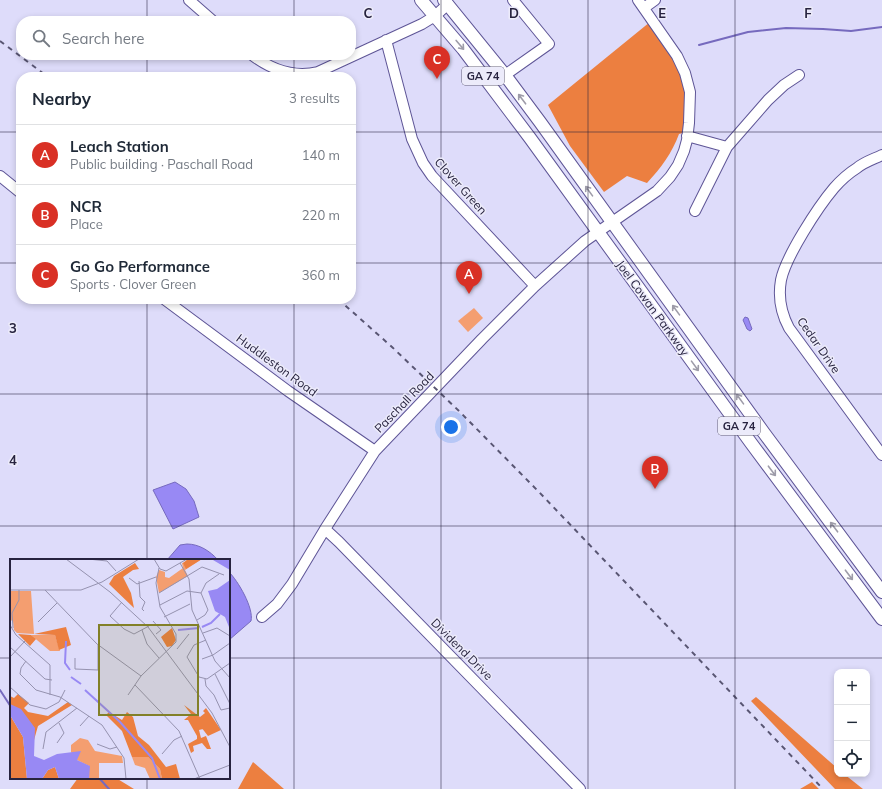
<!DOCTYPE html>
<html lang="en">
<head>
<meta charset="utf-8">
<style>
  :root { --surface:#fff; --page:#f6f6f7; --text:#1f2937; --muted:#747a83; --line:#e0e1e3; --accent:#d93025 }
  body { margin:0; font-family:Mulish,sans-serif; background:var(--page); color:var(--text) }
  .controls { position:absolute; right:12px; bottom:12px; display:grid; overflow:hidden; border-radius:8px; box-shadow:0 2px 6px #0003 }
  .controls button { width:36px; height:36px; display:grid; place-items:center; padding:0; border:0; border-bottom:1px solid var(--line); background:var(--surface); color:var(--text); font:20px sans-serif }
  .you { position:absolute; left:451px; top:427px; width:14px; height:14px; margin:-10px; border:3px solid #fff; border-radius:50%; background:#1a73e8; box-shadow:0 0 0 6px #1a73e833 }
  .badge { display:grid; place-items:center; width:26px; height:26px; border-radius:50%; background:var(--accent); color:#fff; font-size:13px; font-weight:700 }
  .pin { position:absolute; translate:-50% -33px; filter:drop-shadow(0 1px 2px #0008) }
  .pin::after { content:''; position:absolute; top:21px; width:14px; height:12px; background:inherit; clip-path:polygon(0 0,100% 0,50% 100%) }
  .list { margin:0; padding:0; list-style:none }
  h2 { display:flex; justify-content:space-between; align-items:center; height:52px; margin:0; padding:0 16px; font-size:17px }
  h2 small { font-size:13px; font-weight:400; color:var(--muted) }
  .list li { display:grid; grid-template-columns:26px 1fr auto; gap:12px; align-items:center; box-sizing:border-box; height:60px; padding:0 16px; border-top:1px solid var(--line) }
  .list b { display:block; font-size:15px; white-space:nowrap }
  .list p { margin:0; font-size:13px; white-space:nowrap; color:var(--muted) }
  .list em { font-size:13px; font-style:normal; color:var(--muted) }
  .icon { flex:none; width:22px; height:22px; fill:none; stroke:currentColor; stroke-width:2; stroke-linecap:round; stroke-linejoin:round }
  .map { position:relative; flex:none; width:882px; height:789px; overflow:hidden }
  .search { position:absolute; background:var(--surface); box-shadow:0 2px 6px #0003; left:16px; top:16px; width:340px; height:44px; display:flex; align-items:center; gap:10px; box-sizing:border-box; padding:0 14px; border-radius:16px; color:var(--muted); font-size:15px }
  .panel { position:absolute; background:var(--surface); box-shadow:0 2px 6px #0003; left:16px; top:72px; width:340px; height:232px; border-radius:16px }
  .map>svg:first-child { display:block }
  .green { fill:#f49e70 }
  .forest { fill:#ec7f40 }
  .water { fill:#9889f4; stroke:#766abe }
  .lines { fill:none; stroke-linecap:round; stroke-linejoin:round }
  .stream { stroke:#766abe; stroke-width:2 }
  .minor-casing { stroke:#5e5596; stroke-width:12 }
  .major-casing { stroke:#5e5596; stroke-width:14 }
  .minor { stroke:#fff; stroke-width:10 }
  .major { stroke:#fff; stroke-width:12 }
  .rail { stroke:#595673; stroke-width:2; stroke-dasharray:5 5; stroke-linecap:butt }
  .oneway { stroke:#9e9ca9 }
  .grid { fill:none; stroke:#27233f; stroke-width:1; stroke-opacity:0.55 }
  .labels { text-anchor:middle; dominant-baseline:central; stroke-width:3; stroke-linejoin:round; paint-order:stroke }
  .shield { fill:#ecebfa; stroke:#625f77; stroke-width:1 }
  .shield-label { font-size:11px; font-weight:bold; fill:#27233f }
  .street-label { font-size:12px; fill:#27233f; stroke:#ecebfa }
  .inset-river { fill:none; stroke:#9889f4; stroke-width:2 }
  .inset-road { fill:none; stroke:#9592af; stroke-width:1 }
  .view { fill:#828028; fill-opacity:0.15; stroke:#828028; stroke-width:2 }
  .inset-edge { fill:none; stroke:#27233f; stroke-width:2 }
  .grid-label { font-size:13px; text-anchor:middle; font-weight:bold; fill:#27233f; stroke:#ecebfa; stroke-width:3; stroke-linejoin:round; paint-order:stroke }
</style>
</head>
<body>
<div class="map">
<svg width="882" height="789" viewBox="0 0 882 789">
  <rect width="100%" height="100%" fill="#dedcfa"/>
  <!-- green -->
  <path class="green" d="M474 308 483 318 468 332 458 321Z"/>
  <!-- forest -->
  <path class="forest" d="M650 22C667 48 688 75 687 108 686 116 684 125 683 133L679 134C672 153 661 168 647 183L627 176 604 192 570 146 548 105Z
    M756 697 837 768V774H844L863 789H835L751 701Z
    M253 762 284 789H238Z
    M78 778H116L134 789H70Z
    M812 782 819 789H800Z"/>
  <!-- water -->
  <path class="water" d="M745 317 748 318 752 329 750 331 747 329 743 320Z
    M175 482 186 489 194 501 199 517 173 529 153 490Z
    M187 544C199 544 210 551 218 560H167L180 545Z
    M229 572C238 581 254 608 251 621L229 640Z"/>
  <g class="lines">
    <!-- stream -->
    <path class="stream" d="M699 45 748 32 786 28 823 29 851 31 882 27
      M0 690 11 707
      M99 778 109 789"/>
    <!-- minor casing -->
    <g class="minor-casing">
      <path id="minor" d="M189 0 213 21
        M644 8 655 0
        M386 40 412 139 423 163 432 176 535 286
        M252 55C272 70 293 78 318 72L422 24 435 16 448 4
        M505 75 549 44 513 0
        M687 136 727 147
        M882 155C874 159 864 162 857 168 849 173 841 180 834 188 818 207 786 256 781 280 778 297 781 313 789 328L882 455
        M0 176 21 193
        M695 211 727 147 768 100 784 85 799 75
        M164 299 288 391 375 451
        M325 529 339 542 580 789
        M262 617 277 604 292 584 325 529 375 451 482 339 535 286 585 241 657 191 670 177 678 165 684 151 687 140 689 123 690 92 685 73 677 56 638 0"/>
    </g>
    <!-- major casing -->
    <g class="major-casing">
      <path id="major" d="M421 0 463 49 530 138 751 443 882 619
        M444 0 505 75 540 122 764 433 882 592"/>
    </g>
    <!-- minor -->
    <use href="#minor" class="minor"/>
    <!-- major -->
    <use href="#major" class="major"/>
    <!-- rail -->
    <path class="rail" d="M0 41 48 77
      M338 299 392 347 459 411 539 492 823 789"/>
  </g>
  <!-- one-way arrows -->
  <defs><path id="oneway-shaft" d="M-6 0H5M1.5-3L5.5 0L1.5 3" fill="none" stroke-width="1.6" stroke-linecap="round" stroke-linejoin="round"/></defs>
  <g class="oneway">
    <use href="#oneway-shaft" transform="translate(460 45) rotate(50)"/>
    <use href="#oneway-shaft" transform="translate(522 99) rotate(-127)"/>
    <use href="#oneway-shaft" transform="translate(589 191) rotate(-126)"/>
    <use href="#oneway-shaft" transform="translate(676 310) rotate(-126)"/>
    <use href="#oneway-shaft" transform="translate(695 366) rotate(54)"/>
    <use href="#oneway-shaft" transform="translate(740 399) rotate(-126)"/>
    <use href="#oneway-shaft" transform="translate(772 471) rotate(53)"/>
    <use href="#oneway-shaft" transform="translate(834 527) rotate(-127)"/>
    <use href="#oneway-shaft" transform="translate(849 575) rotate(53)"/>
  </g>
  <!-- grid -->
  <path class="grid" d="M147 0V21M294 0V21M441 0V789M588 0V789M735 0V789M147 55V77M294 55V77M0 132H21M351 132H882M0 263H21M351 263H882M147 299V560M294 299V789M0 394H882M0 526H882M0 658H11M229 658H882M147 778V789"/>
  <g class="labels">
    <!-- shield labels -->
    <g class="shield">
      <rect x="462" y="67" width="42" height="18" rx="3"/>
      <rect x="718" y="417" width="42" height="18" rx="3"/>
    </g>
    <g class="shield-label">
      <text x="483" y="76">GA 74</text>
      <text x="739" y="426">GA 74</text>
    </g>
    <!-- street labels -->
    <g class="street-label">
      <text transform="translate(461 186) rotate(48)">Clover Green</text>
      <text transform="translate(653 308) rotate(54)">Joel Cowan Parkway</text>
      <text transform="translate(819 345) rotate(55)">Cedar Drive</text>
      <text transform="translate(277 365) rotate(36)">Huddleston Road</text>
      <text transform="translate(404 402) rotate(-46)">Paschall Road</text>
      <text transform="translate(462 649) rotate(45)">Dividend Drive</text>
    </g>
  </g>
  <!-- overview -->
  <g transform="translate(10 559)">
    <rect width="220" height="220" fill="#dedcfa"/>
    <path d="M192 0 175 11 178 17 149 34 146 18 149 11 155 13V18L159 19 173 9 172 4ZM0 32H21L24 75 7 74 4 71 3 62 0 61ZM21 76H45L50 92H40ZM70 179 78 181 85 192 112 197 113 204H89V220H79V207L67 201 61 193V186ZM122 198H138L150 210 152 220H140L135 209 125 206Z" fill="#f49e70"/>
    <path d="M178 0H192L176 10 173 4ZM125 4 129 10 123 11 113 18 121 34 124 49 99 25 104 17ZM56 68 61 86 49 91 45 76 24 75ZM162 69 166 81 162 87 157 88 151 78ZM8 75 21 76 26 80 20 87ZM8 135 19 144 14 149 18 153 38 157 58 143 62 146 28 167 24 181 15 188V181L0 151V137L4 139ZM174 146 190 158 195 154 193 152 196 149 211 171 198 177ZM99 153 112 161 117 153 123 158 128 177 139 186 156 208 166 205 170 220H152L150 210 138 198H122L112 172 96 156ZM181 155 193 170 189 171 191 179 196 177 201 190H197L192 184 183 187 184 192 181 194 178 185 187 180V177L178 161H174ZM0 156 13 178 17 220H0ZM45 208 49 220H32L38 211Z" fill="#ec7f40"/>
    <path d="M220 0V11L203 1 206 0ZM220 21V68H219L215 58 205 52 198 32 207 30ZM0 145 11 150 25 169 24 197 34 201 47 195 71 192 67 201 80 207 79 220H49L45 208 38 211 32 220H17L13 178 0 156Z" fill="#9889f4"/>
    <path class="inset-river" d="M192 68 201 64 210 55M168 71 189 69M56 82 55 104 60 111M61 118 71 125M75 131 110 163 142 199 150 220"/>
    <path class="inset-road" d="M56 0 100 33 138 68 202 154 220 188M78 0 97 2 106 12M144 0 150 10 156 12 177 0M170 4 179 20 182 51 205 102 220 119M119 19 127 25 146 18M129 22 130 38 135 43 132 50 134 52M0 31H71L92 23 129 0M35 31 87 85 131 117M149 34 192 8 214 16M191 34 196 24 209 15M112 43 100 57 114 70 124 75 139 67M150 46 177 32 191 34 198 51 195 56 187 61M154 58 180 45M143 62 151 71 146 75M28 63 47 44M0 66 6 76 40 106V136M3 69 2 54 9 41V31M132 71 137 85 149 99M193 74 207 69 220 77M196 81 184 86 177 98 189 118 197 120 220 104M0 88 35 120 42 121M167 90 179 75M0 98 15 82M65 99V110L88 111V86M192 100 203 96 220 84M16 102 11 109 10 115 26 131 50 138 92 166 114 199 116 220M205 115 220 145M195 120 196 127 204 136 211 151 220 149M125 126 169 172 190 220M0 128 20 146 36 150 49 143 55 131M118 136 131 117 166 83V75L150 48 146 24 149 9M70 167 79 157M47 184 54 174 49 164M87 185 100 190 107 188M33 190 36 173 67 149M152 195 164 181 172 177M184 220 220 206"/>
    <path class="view" d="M89 66H188V156H89Z"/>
    <rect width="220" height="220" class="inset-edge"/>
  </g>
  <g class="grid-label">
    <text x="368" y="18">C</text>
    <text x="514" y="18">D</text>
    <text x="662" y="18">E</text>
    <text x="808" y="18">F</text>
    <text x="13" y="333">3</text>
    <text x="13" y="465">4</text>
  </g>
</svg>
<div class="controls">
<button>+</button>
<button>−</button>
<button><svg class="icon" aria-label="locate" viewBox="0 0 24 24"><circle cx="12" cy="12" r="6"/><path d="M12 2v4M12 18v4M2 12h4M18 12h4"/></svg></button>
</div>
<div class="you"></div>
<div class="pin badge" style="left:469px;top:294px">A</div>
<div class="pin badge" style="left:655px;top:489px">B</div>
<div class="pin badge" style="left:437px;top:79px">C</div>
<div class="search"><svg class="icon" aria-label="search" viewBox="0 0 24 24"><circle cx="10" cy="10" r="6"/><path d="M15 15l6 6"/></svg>Search here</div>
<section class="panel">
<h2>Nearby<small>3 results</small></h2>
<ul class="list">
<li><span class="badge">A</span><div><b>Leach Station</b><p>Public building · Paschall Road</p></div><em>140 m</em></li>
<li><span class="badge">B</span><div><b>NCR</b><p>Place</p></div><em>220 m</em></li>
<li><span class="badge">C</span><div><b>Go Go Performance</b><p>Sports · Clover Green</p></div><em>360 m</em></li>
</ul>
</section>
</div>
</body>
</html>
